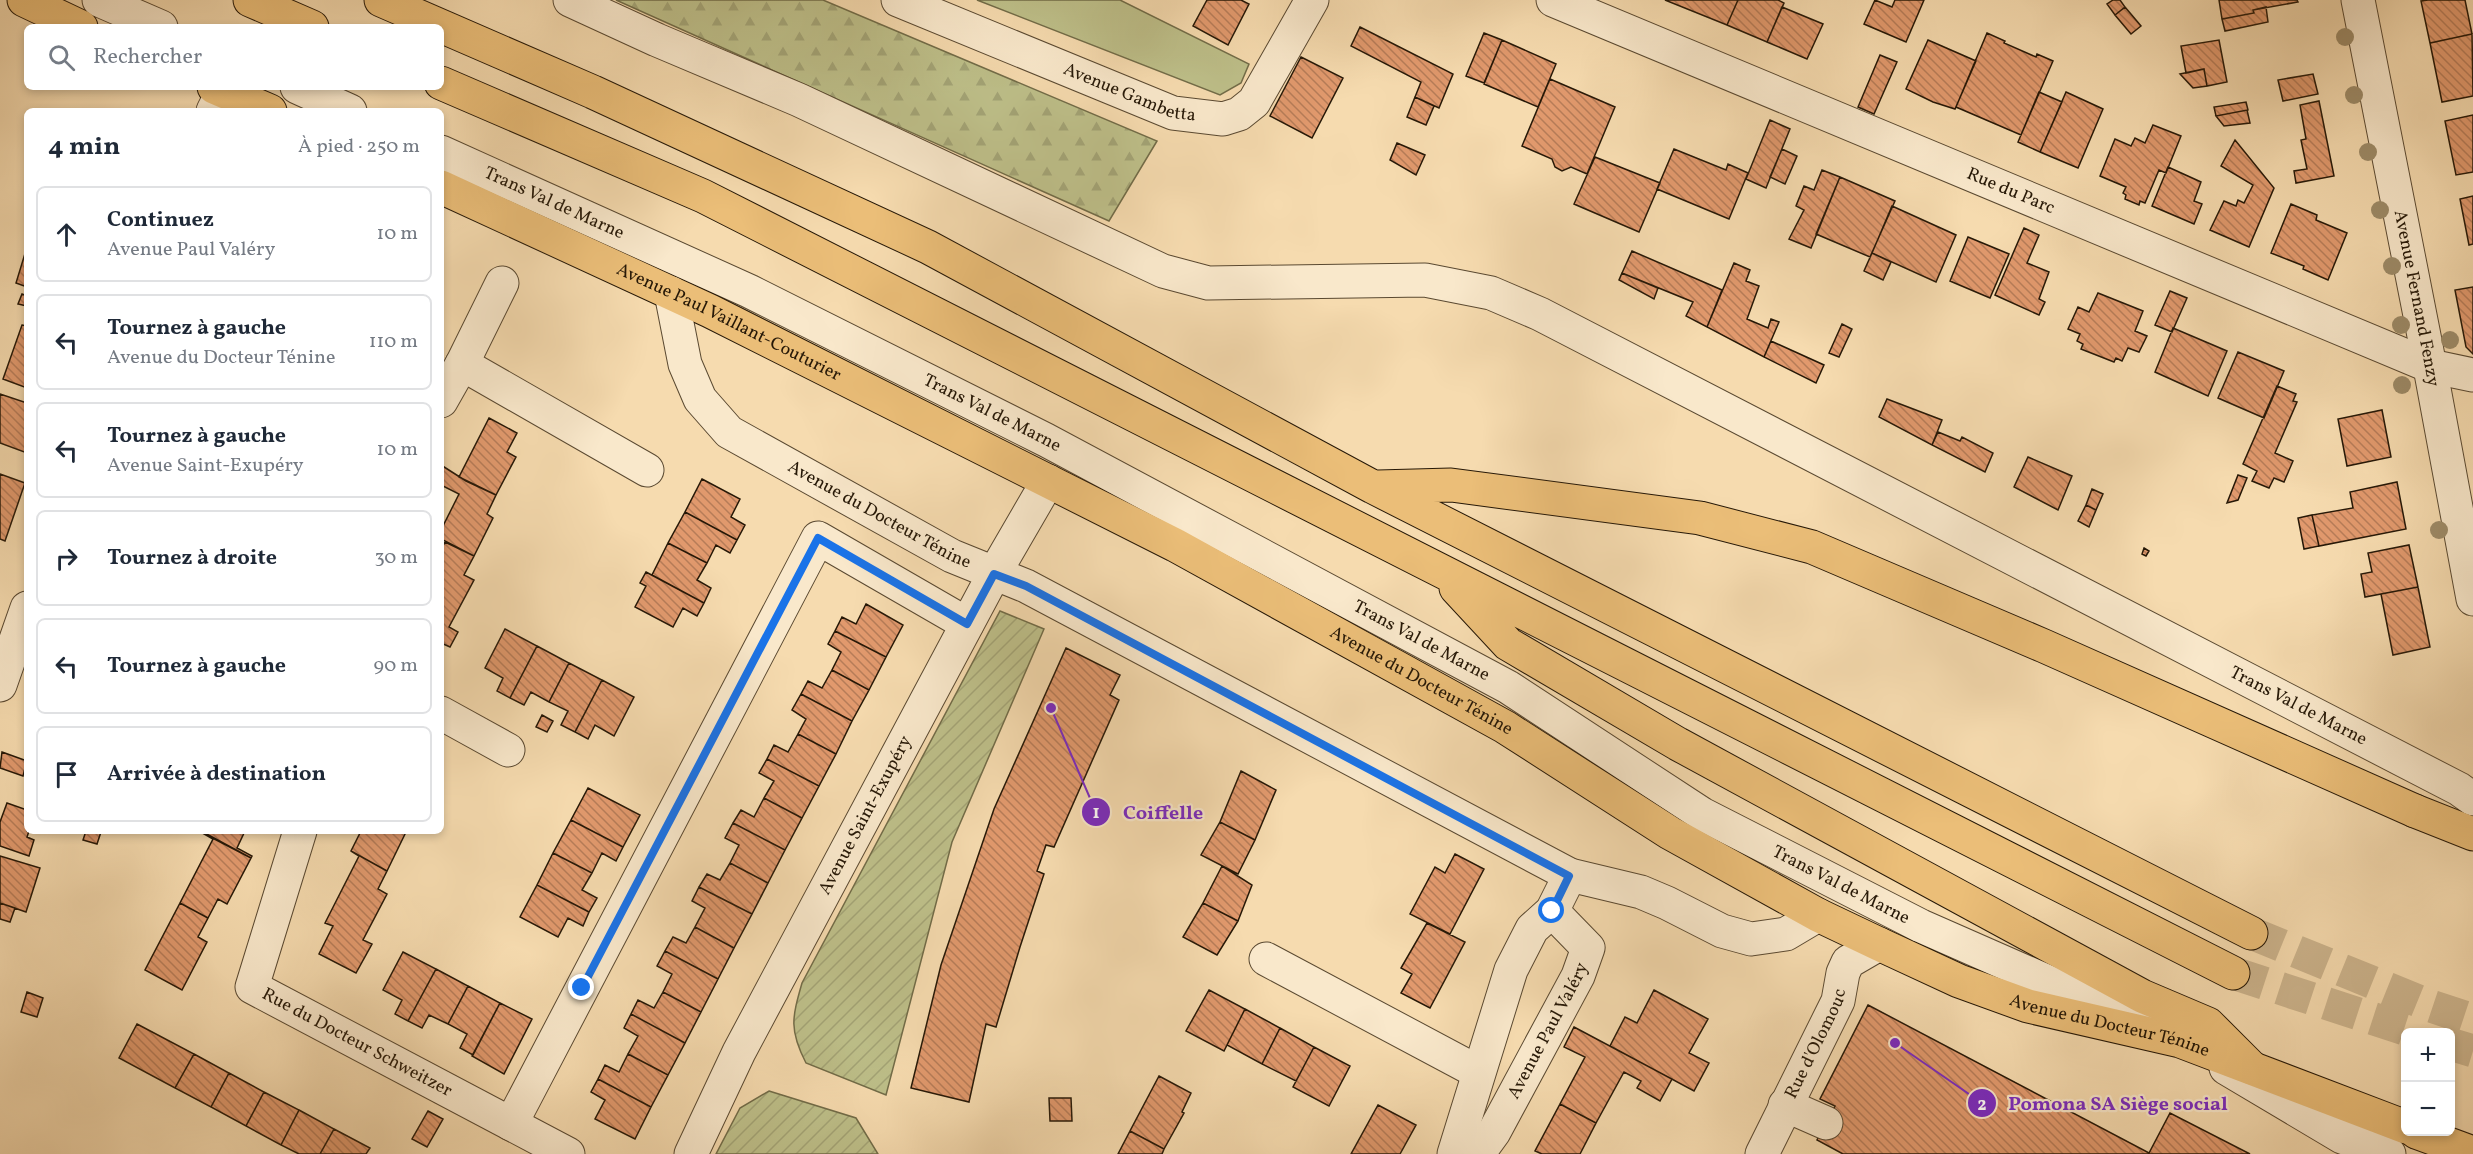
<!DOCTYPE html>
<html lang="fr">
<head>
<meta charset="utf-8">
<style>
  :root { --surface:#fff; --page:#f2f2f3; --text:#1f2937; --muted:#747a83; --line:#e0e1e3 }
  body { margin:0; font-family:Vollkorn,serif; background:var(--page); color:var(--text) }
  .controls { position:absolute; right:18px; bottom:18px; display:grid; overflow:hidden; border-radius:9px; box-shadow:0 3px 9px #0003 }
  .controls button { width:54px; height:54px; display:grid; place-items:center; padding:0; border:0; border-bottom:2px solid var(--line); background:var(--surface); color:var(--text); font:30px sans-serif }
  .stop { position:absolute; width:18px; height:18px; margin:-14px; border:4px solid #1a73e8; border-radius:50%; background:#fff }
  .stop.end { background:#1a73e8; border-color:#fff; box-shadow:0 2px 6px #0008 }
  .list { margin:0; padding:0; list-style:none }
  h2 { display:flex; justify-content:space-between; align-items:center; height:78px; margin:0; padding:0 24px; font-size:26px }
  h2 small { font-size:20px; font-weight:400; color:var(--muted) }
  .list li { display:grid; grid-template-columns:39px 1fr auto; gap:18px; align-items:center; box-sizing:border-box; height:96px; margin:0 12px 12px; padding:0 12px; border:2px solid var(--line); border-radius:9px }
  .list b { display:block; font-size:22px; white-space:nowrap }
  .list p { margin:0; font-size:20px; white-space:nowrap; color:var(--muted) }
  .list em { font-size:20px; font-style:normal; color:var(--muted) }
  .icon { flex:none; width:33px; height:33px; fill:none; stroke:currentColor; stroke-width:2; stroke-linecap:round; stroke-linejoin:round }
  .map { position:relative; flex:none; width:2473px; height:1154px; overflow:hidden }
  .search { position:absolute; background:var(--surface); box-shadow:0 3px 9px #0003; left:24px; top:24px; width:420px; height:66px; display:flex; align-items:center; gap:15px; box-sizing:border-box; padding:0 21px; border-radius:9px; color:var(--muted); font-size:22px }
  .panel { position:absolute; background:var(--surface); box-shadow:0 3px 9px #0003; left:24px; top:108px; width:420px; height:726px; border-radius:9px }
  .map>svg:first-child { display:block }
  .grass { fill:#bec08a; stroke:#726c48; stroke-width:1.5 }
  .forest { fill:url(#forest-firs); stroke:#726c48; stroke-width:1.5 }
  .garden { fill:url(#garden-furrows); stroke:#726c48; stroke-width:1.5 }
  .building { fill:url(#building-back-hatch); stroke:#261807; stroke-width:1.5 }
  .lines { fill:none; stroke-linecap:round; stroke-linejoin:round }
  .highway-tunnel { stroke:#ccb48d; stroke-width:33; stroke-dasharray:33 16; stroke-linecap:butt }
  .minor-casing { stroke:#5a4931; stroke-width:35 }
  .major-casing { stroke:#261807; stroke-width:35 }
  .highway-casing { stroke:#261807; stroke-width:35 }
  .minor { stroke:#f9e8cb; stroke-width:33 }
  .major { stroke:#ebbe78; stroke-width:33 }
  .highway { stroke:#ebbe78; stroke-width:33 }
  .tree { fill:#9d8b68 }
  .route { stroke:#1a73e8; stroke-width:8 }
  .labels { text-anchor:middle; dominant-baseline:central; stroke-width:4.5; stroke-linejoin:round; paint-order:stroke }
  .street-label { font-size:18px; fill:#261807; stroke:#f9e8cb }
  .leader { fill:none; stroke:#7b2cbf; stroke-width:2 }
  .callout-dot { fill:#7b2cbf; stroke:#f9e8cb; stroke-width:2 }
  .mark-label { font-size:18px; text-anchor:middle; font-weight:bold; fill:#fff }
  .callout-label { font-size:20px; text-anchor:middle; font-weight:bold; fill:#7b2cbf; stroke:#f9e8cb; stroke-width:4.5; stroke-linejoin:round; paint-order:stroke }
</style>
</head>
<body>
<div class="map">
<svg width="2473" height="1154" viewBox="0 0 2473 1154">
  <defs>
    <pattern id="forest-firs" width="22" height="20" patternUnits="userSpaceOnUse" patternTransform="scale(1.5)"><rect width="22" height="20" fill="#bec08a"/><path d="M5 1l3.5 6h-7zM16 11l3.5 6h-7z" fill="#a3a476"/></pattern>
    <pattern id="garden-furrows" width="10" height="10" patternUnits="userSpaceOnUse" patternTransform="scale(1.5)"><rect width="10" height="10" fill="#bec08a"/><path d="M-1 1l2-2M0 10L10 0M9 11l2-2" fill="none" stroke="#a3a476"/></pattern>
    <pattern id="building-back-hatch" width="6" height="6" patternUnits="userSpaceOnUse" patternTransform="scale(1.5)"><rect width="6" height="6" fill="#e1996d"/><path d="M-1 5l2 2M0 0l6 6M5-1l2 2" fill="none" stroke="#b67c58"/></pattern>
  </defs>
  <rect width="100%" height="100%" fill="#f6dbaf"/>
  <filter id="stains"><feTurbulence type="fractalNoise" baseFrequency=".00333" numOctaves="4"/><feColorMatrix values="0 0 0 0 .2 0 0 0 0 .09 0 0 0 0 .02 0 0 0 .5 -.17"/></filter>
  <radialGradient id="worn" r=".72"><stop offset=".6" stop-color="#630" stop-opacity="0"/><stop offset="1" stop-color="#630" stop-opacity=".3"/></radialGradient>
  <!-- grass -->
  <path class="grass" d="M977 0H1120L1249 64 1241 83 1220 95Z"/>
  <!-- forest -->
  <path class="forest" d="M616 0H823L1157 141 1109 221Z"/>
  <!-- garden -->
  <path class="garden" d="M1000 611 1044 629 952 842 886 1095 806 1063C789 1030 792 1018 802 983Z
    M769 1091 856 1118 878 1154H716L740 1108Z"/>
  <!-- building -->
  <path class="building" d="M1207 0H1241L1249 4 1228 45 1193 26Z
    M1665 0H1738L1727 25Z
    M1738 0H1778L1784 3 1767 42 1727 25Z
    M1875 0 1892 7 1895 0H1924L1906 42 1864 24Z
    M2113 0H2120L2125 7 2115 15 2107 4Z
    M2219 0H2297L2298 2 2253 10 2254 13 2222 19Z
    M2428 0H2465L2472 34 2430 43 2421 1Z
    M1782 7 1823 24 1807 59 1767 42Z
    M2125 7 2141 26 2131 34 2115 15Z
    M2266 7 2268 22 2225 31 2222 19 2254 13 2253 10Z
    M1360 27 1453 74 1439 108 1415 97 1421 82 1351 46Z
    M1484 33 1502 40 1484 83 1466 76Z
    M1987 33 2005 41 2004 43 2036 57 2037 54 2053 61 2021 135 1956 107Z
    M2472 34 2473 96 2442 102 2430 43Z
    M1502 40 1556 64 1538 107 1484 84Z
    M1928 40 1976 61 1955 109 1933 102 1906 89Z
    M2219 40 2227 82 2207 86 2204 69 2186 73 2181 46Z
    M1880 55 1897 62 1874 114 1858 107Z
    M1301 57 1343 78 1312 138 1270 116Z
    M2204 69 2207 86 2193 88 2180 74Z
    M2313 74 2318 94 2283 101 2278 80Z
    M1550 79 1615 107 1587 174 1571 167 1562 171 1555 167 1552 159 1522 146Z
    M2039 92 2062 102 2040 152 2018 142Z
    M2066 92 2103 109 2078 168 2040 152Z
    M1415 97 1434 106 1426 125 1407 117Z
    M2319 101 2334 176 2296 183 2294 171 2307 169 2301 140 2306 139 2300 105Z
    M2246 102 2248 110 2216 116 2214 107Z
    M2247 110 2250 123 2224 126 2216 116Z
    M2473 115V172L2456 175 2445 121Z
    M1770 120 1790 129 1766 188 1746 179Z
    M2153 125 2181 136 2166 173 2159 170 2145 203 2140 201 2139 205 2125 199 2126 195 2123 193 2126 187 2100 176 2115 139 2131 146 2135 138 2145 143Z
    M2235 140 2274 188 2249 247 2210 230 2224 201 2236 206 2238 200 2244 203 2253 185 2221 166Z
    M1397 143 1425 155 1416 175 1390 160Z
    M1674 149 1726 170 1728 164 1748 173 1729 219 1657 189Z
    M1782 149 1797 156 1785 184 1770 177Z
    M1595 157 1660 183 1639 232 1574 204Z
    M2168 167 2201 182 2194 201 2202 204 2194 224 2152 206Z
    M1822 170 1840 177 1811 248 1789 239 1804 210 1796 206 1804 186 1814 190Z
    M1840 177 1895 201 1870 257 1816 234Z
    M2473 196V244L2469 245 2460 199Z
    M2291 204 2317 215 2316 220 2347 233 2328 280 2303 269 2304 266 2271 253Z
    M1892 206 1956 235 1936 282 1872 253Z
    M2024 228 2039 235 2027 263 2049 272 2039 299 2045 302 2039 315 1995 295Z
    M1968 237 2009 254 1990 298 1950 281Z
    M27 247V287L16 283Z
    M1632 251 1722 290 1707 327 1686 316 1693 302 1622 273Z
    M1872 253 1891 262 1883 280 1864 271Z
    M1734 263 1750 270 1746 281 1759 286 1747 319 1768 328 1771 319 1779 322 1764 357 1707 327Z
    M1622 273 1658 288 1654 299 1619 280Z
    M2473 287V354L2466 347 2455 290Z
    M2170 291 2187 298 2172 332 2155 325Z
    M2098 293 2143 311 2135 331 2147 336 2139 352 2128 348 2122 361 2116 358 2114 362 2081 349 2083 344 2077 341 2080 334 2068 329 2078 307 2089 312Z
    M22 294 27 296V306L18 304Z
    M1842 324 1852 329 1839 357 1829 353Z
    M22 325 27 326V388L3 379Z
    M2173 328 2227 351 2208 396 2155 372Z
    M1771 341 1824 365 1816 383 1764 357Z
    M2238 352 2284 371 2264 418 2218 398Z
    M2277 386 2296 394 2293 401 2297 402 2275 453 2293 461 2284 482 2274 478 2269 488 2252 481 2257 471 2243 464Z
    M0 394 27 403V453L0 443Z
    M1887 399 1942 420 1932 445 1879 417Z
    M2382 410 2391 457 2347 466 2338 419Z
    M489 418 517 433 507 452 516 457 496 495 459 477Z
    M1938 432 1960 441 1962 437 1993 453 1985 472 1932 445Z
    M2028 457 2072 476 2058 510 2014 487Z
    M441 465 466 481 496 495 487 514 493 518 474 556 441 539V530L459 494 441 485Z
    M0 474 25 483 5 541 0 539Z
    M2238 475 2247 478 2238 500 2227 503Z
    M702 479 740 499 731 517 745 525 737 540 685 512Z
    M2397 482 2406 529 2319 546 2312 515 2353 508 2350 492Z
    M2092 489 2103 494 2096 510 2086 505Z
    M2086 505 2096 510 2089 527 2078 521Z
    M685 512 737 540 730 553 716 545 707 563 668 543Z
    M2312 515 2319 546 2304 549 2298 518Z
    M445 542 474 556 464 575 474 580 449 627 458 632 450 647 441 643V550Z
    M668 543 707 563 697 580 711 588 704 603 652 575Z
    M2409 545 2418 587 2365 597 2361 574 2372 572 2368 553Z
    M2144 548 2149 551 2146 556 2142 554Z
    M646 572 704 603 697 616 683 608 673 627 635 607 646 586 640 583Z
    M2418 587 2430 647 2393 655 2381 594Z
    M866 604 903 625 886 657 835 631 842 617 856 624Z
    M505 629 537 646 510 698 497 691 503 678 485 668Z
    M835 631 886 657 869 690 832 670 841 652 828 644Z
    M537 646 569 663 549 702 531 692 524 705 510 698Z
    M1066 648 1120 675 1110 695 1119 700 1054 847 1046 845 1037 871 1044 874 1020 947 996 1027 986 1024 969 1102 911 1088 941 965 994 809Z
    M569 663 602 680 575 732 561 725 568 711 549 702Z
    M832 670 869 690 852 721 801 694 808 681 822 688Z
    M602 680 634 697 614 736 595 725 588 739 575 732Z
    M801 694 852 721 836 754 798 734 806 719 792 710Z
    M542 715 553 721 547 732 536 727Z
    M798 734 836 754 819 786 767 759 774 745 788 752Z
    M2 752 27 761 23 776 0 768Z
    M767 759 819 786 802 818 764 798 774 781 759 773Z
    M1241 771 1276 790 1255 840 1220 822Z
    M588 788 640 815 623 847 571 820Z
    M764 798 802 818 785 850 733 823 741 810 754 817Z
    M7 803 27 810V831H29L27 837 34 840 29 856 0 846V822Z
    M571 820 623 847 616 861 602 853 592 873 553 853Z
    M1220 822 1255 840 1238 874 1201 855Z
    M733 823 785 850 768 883 730 863 739 845 725 838Z
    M86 831 101 832 97 844 83 840Z
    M199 831 251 858 227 904 218 899 208 918 180 903 213 839Z
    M201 831H245L237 848 252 856 251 858Z
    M361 831 406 832 387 871 351 851Z
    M351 851 387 871 378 889 387 894 363 940 372 944 356 973 319 954 333 926 325 923 359 856Z
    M553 853 592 873 582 890 597 898 589 912 537 885Z
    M1455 854 1484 869 1450 934 1410 914 1435 867 1445 873Z
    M0 856 40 868 26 912 0 903Z
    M730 863 768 883 752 914 699 887 707 874 720 880Z
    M1222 866 1252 885 1238 921 1203 903Z
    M537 885 589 912 583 926 568 918 558 937 520 917Z
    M699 887 752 914 734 948 695 927 705 908 692 901Z
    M0 903 15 908 10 922 0 919Z
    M180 903 208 918 198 937 207 942 182 990 145 970Z
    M1203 903 1238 921 1217 955 1183 937Z
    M1427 923 1465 942 1430 1008 1401 993 1412 974 1401 968Z
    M695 927 734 948 718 979 665 951 673 937 686 943Z
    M665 951 718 979 701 1012 663 992 672 974 657 966Z
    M403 952 436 969 408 1021 395 1014 402 1000 383 990Z
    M436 969 468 986 448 1024 429 1015 422 1028 408 1021Z
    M468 986 500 1003 473 1055 460 1048 467 1034 448 1024Z
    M1209 990 1245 1009 1224 1051 1186 1031Z
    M1654 990 1708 1019 1689 1053 1709 1063 1694 1091 1610 1046 1625 1017 1637 1023Z
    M27 992 43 998 37 1017 21 1012Z
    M663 992 701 1012 685 1043 631 1014 638 1000 654 1008Z
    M500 1003 532 1019 504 1074 472 1056Z
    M1868 1005 2149 1153 2170 1113 2250 1154H1843L1817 1140 1835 1106 1820 1099Z
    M1245 1009 1280 1028 1262 1064 1227 1045Z
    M631 1014 685 1043 668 1075 628 1054 638 1036 624 1028Z
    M137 1024 194 1054 175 1088 119 1058Z
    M1574 1027 1672 1079 1660 1101 1637 1088 1641 1081 1624 1072 1596 1123 1560 1104 1585 1057 1564 1047Z
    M1280 1028 1314 1047 1296 1081 1262 1064Z
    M1314 1047 1350 1066 1329 1106 1293 1087Z
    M194 1054 229 1073 211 1107 175 1088Z
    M628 1054 668 1075 651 1107 598 1079 605 1065 619 1072Z
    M229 1073 264 1092 246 1126 211 1107Z
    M1159 1076 1191 1093 1182 1112 1184 1113 1164 1149 1130 1131Z
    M598 1079 651 1107 635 1139 595 1119 605 1100 591 1092Z
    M264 1092 299 1110 281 1145 246 1126Z
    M1049 1098H1071L1072 1121H1050Z
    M1560 1104 1596 1123 1580 1154H1542L1535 1151Z
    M1378 1105 1416 1125 1400 1154H1351Z
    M299 1110 334 1129 320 1154H299L281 1145Z
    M428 1111 443 1119 427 1147 412 1139Z
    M334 1129 370 1148 366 1154H320Z
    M1130 1131 1164 1149 1162 1154H1118Z"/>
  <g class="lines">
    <!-- highway-tunnel -->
    <path class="highway-tunnel" d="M2251 933 2428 1005 2473 1020
      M2233 973 2414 1032
      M2450 1044 2473 1051"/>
    <!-- minor casing -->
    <g class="minor-casing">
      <g id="minor">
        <path d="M99 0 161 27"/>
        <path id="s1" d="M570 0 657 40 799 100 1163 271 1208 283 1425 280 1491 293 1540 314 2459 789 2473 799"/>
        <path id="s2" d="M898 0 1173 113 1223 119 1239 114 1254 102 1312 0"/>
        <path id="s3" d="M1553 0 2430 366 2473 375"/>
        <path id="s4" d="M2358 0 2427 351 2473 599"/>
        <path d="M297 87 350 111"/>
        <path d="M213 111 223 91"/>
        <path id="s5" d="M441 152 749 291 1046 440 1508 687 1702 814 1921 926 2146 1025"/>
        <path id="s6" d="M671 293 685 364 700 399 729 432 952 556 1026 586 1570 875 1641 892 1667 903 1722 931 1751 939 1786 934 1818 915"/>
        <path d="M462 364 647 470"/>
        <path d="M441 401 462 364 502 283"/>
        <path d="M0 685 27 608"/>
        <path d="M441 713 508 750"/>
        <path id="s7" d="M300 831 252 987 568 1154"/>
        <path d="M1266 959 1478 1072"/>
        <path d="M2226 1068 2342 1137 2389 1154"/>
        <path d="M1785 1105 1826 1123"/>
        <path d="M511 1124 818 538 967 624"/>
        <path id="s8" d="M691 1154 739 1052 994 574 1048 481"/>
        <path d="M1454 1154 1511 970 1532 929 1552 911 1570 875"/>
        <path id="s9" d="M1478 1154 1494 1132 1578 976 1588 948 1552 911"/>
        <path id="s10" d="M1762 1154 1838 1001 1843 973 1848 962 1879 944"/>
      </g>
    </g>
    <!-- major casing -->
    <g class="major-casing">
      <g id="major">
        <path d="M24 0 81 27"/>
        <path d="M214 87 270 111"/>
        <path id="s11" d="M441 187 710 311 1175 545 1505 727 1670 833 1818 915 1879 944 1959 981 2028 1006 2180 1041 2406 1127"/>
        <path d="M2415 811 2473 834"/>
        <path d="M2416 1132 2473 1153"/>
      </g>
    </g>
    <!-- highway casing -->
    <g class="highway-casing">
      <path id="highway" d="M250 0 312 27
        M381 0 593 92 928 247 1373 487 2251 933
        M441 83 703 196 2233 973
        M1378 487 1451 485 1700 518 1812 547 2044 646 2415 811
        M1456 588 1508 644 1678 744 2142 996 2208 1024 2252 1068"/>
    </g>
    <!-- minor -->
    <use href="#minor" class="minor"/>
    <!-- major -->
    <use href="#major" class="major"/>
    <!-- highway -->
    <use href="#highway" class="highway"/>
  </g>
  <!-- trees -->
  <g class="tree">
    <circle cx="2345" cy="37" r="9"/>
    <circle cx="2354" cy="95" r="9"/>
    <circle cx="2368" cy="152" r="9"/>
    <circle cx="2380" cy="210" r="9"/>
    <circle cx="2392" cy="266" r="9"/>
    <circle cx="2401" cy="325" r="9"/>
    <circle cx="2450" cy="340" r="9"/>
    <circle cx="2402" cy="385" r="9"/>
    <circle cx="2439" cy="530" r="9"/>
  </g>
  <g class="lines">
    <!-- route -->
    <path class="route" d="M582 988 818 538 967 624 994 574 1026 586 1569 876 1552 911"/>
  </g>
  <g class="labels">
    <!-- street labels -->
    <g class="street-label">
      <text stroke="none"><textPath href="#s2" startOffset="250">Avenue Gambetta</textPath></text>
      <text stroke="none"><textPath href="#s3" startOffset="496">Rue du Parc</textPath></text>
      <text stroke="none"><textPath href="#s5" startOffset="124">Trans Val de Marne</textPath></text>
      <text stroke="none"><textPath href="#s4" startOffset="304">Avenue Fernand Fenzy</textPath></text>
      <text stroke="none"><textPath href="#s11" startOffset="318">Avenue Paul Vaillant-Couturier</textPath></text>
      <text stroke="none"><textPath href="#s5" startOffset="610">Trans Val de Marne</textPath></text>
      <text stroke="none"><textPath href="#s6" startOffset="326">Avenue du Docteur Ténine</textPath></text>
      <text stroke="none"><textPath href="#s5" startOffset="1096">Trans Val de Marne</textPath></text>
      <text stroke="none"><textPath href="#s11" startOffset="1098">Avenue du Docteur Ténine</textPath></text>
      <text stroke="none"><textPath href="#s1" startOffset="1890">Trans Val de Marne</textPath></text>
      <text stroke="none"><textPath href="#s8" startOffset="381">Avenue Saint-Exupéry</textPath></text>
      <text stroke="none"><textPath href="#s5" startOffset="1582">Trans Val de Marne</textPath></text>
      <text stroke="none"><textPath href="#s11" startOffset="1872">Avenue du Docteur Ténine</textPath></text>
      <text stroke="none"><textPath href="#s9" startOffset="142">Avenue Paul Valéry</textPath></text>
      <text stroke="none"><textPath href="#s10" startOffset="123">Rue d'Olomouc</textPath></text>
      <text stroke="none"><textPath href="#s7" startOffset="282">Rue du Docteur Schweitzer</textPath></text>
    </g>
  </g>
  <!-- callouts -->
  <path class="leader" d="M1051 708L1096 812M1895 1043L1982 1103"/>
  <g class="callout-dot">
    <circle cx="1051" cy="708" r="6"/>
    <circle cx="1895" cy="1043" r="6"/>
    <circle cx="1096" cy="812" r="15"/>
    <circle cx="1982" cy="1103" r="15"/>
  </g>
  <g class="mark-label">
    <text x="1096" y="818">1</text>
    <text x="1982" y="1110">2</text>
  </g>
  <g class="callout-label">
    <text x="1163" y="819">Coiffelle</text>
    <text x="2118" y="1110">Pomona SA Siège social</text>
  </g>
  <rect width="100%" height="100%" filter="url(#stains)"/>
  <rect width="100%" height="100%" fill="url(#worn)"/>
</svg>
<div class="controls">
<button>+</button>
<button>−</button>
</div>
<div class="stop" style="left:1552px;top:911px"></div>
<div class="stop end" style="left:582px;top:988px"></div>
<div class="search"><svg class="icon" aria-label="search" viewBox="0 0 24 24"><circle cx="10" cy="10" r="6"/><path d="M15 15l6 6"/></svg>Rechercher</div>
<section class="panel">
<h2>4 min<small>À pied · 250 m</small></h2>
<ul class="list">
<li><svg class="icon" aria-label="ahead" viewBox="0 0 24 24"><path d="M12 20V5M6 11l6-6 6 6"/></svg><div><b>Continuez</b><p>Avenue Paul Valéry</p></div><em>10 m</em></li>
<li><svg class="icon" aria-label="left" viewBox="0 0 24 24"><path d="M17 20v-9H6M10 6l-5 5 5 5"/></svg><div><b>Tournez à gauche</b><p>Avenue du Docteur Ténine</p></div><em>110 m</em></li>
<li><svg class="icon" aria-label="left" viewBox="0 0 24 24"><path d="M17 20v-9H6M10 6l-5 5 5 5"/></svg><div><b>Tournez à gauche</b><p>Avenue Saint-Exupéry</p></div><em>10 m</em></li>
<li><svg class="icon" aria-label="right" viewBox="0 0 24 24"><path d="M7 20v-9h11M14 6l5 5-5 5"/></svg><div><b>Tournez à droite</b></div><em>30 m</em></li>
<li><svg class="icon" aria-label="left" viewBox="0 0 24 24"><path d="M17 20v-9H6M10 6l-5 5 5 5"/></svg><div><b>Tournez à gauche</b></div><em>90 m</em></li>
<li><svg class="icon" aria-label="arrive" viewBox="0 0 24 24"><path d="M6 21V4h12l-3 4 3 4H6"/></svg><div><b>Arrivée à destination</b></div></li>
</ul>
</section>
</div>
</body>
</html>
